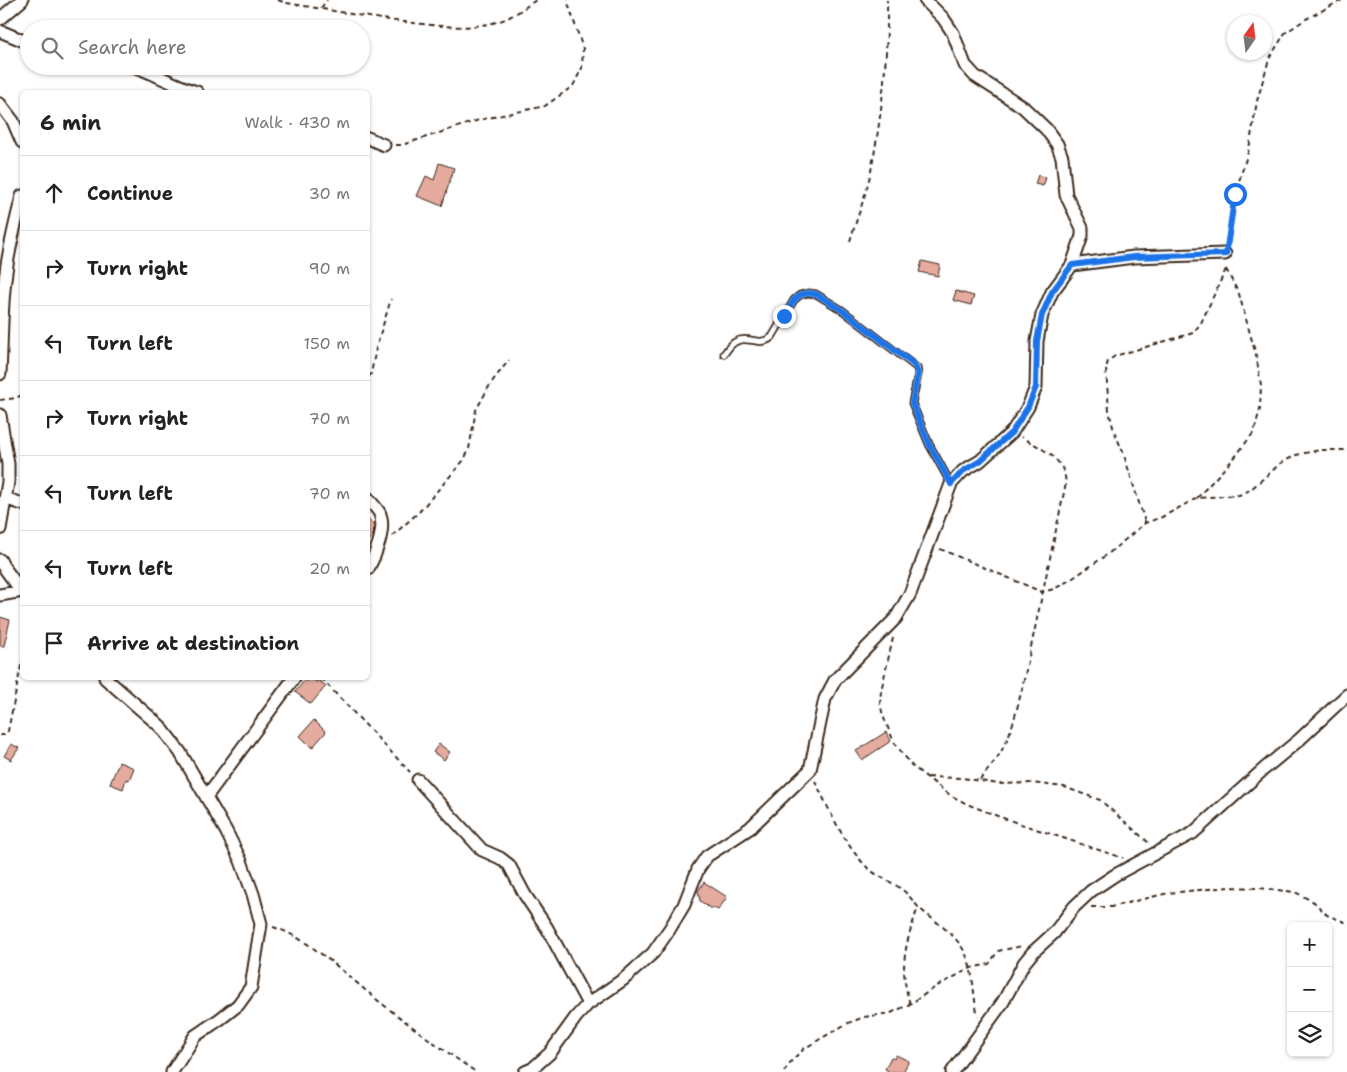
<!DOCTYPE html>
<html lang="en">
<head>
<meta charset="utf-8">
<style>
  :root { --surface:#fff; --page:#f2f2f2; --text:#222; --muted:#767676; --line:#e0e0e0 }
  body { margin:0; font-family:"Shantell Sans",sans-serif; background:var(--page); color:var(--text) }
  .controls { position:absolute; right:15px; bottom:15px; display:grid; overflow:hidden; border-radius:8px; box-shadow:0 1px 4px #0004 }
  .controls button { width:45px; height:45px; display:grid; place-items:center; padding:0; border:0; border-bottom:1px solid var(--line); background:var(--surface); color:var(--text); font:25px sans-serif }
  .compass { position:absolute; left:1227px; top:15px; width:45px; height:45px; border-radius:50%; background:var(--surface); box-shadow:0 1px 4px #0004; rotate:14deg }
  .stop { position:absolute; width:15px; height:15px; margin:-11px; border:4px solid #1a73e8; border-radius:50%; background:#fff }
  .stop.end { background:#1a73e8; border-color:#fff; box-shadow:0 1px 5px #0008 }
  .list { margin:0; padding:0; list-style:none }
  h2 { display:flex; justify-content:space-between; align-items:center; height:65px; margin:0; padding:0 20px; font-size:21px }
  h2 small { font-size:16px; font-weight:400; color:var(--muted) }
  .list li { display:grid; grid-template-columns:32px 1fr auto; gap:15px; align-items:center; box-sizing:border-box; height:75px; padding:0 20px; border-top:1px solid var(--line) }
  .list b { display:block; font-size:19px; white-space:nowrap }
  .list em { font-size:16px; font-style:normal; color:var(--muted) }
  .icon { flex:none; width:28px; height:28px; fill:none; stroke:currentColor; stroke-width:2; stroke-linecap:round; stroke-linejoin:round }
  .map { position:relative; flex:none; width:1347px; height:1072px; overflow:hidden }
  .search { position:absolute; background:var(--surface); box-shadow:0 1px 4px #0004; left:20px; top:20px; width:350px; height:55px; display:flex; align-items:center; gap:12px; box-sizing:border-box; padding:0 18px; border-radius:28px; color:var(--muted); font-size:19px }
  .panel { position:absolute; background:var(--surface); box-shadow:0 1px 4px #0004; left:20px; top:90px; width:350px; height:590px; border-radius:8px }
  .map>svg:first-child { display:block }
  .building { fill:#e4ab9e; stroke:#3b2a1e }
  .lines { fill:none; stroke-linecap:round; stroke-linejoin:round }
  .service-casing { stroke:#3b2a1e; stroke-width:9 }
  .minor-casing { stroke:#3b2a1e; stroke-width:15 }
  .path { stroke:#3b2a1e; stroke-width:2; stroke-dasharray:5 4; stroke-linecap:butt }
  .service { stroke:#fff; stroke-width:5.5 }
  .minor { stroke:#fff; stroke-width:11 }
  .route { stroke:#1a73e8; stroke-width:6 }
</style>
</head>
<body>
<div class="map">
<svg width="1347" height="1072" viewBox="0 0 1347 1072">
  <rect width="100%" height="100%" fill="#fff"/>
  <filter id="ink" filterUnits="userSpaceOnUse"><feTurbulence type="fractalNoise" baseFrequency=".02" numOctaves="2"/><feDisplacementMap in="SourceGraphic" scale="10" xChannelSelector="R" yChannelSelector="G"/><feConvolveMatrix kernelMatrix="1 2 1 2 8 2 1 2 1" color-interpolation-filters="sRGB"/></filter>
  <g filter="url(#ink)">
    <!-- building -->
    <path class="building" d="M439 163 454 168 442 206 417 196 426 176 434 180Z
      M1038 175 1046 178 1043 186 1035 184Z
      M922 261 940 265 938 276 919 272Z
      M956 291 974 296 971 305 953 300Z
      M368 518 374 525V527L373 535 368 541Z
      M0 617 10 620 4 646H0Z
      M310 678 317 682 318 680 326 686 311 704 295 692 305 680 307 682Z
      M314 720 326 732 312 748 300 736Z
      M886 732 891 741 862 760 856 751Z
      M11 744 19 748 11 760 4 756Z
      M439 744 450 752 444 760 433 752Z
      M119 762 134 768 129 780 126 779 123 789 110 784Z
      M704 882 727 897 718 910 712 907 711 909 700 901 698 891Z
      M896 1055 909 1061 903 1072H890L885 1069 891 1057 894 1059Z"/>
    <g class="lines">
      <!-- service casing -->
      <g class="service-casing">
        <path id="service" d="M724 354C727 350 730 345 735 342 748 334 759 348 772 337L794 300 800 295 808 293 816 294 842 310 917 368 918 374 912 403 929 444 951 484"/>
      </g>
      <!-- minor casing -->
      <g class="minor-casing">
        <path id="minor" d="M925 0 943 18 953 33 965 65 975 76 1023 107 1046 129 1057 144 1062 157 1066 195 1082 228V236L1072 265
          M0 19 22 0
          M0 31 29 43
          M133 66C155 73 175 86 197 92
          M0 104 13 121 22 142
          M368 138 384 145
          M0 374C2 340 1 306 6 272 9 247 16 221 22 196
          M0 415 8 464V482L0 529
          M5 498 22 504
          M368 498C371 503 378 509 380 514 386 530 375 556 368 569
          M0 560 3 566 22 592
          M0 595 17 592 18 586
          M105 678 160 726 180 752 226 831 241 861 253 894 261 924 251 987 238 1005 220 1019 195 1036 172 1072
          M418 780 482 850 500 858 509 865 525 895 547 928 588 1004
          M206 797 294 678
          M525 1072 532 1069 550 1053 576 1017 588 1004 624 979 653 953 669 930 684 905 698 869 707 856 750 828 810 770 825 699 835 680 896 618 910 594 951 484 963 471 980 461 1012 432 1028 407 1036 387 1037 341 1042 315 1052 292 1072 265 1134 257 1225 254
          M952 1072 1003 1002 1024 963 1033 952 1054 933 1074 907 1091 891 1115 875 1193 833 1264 769 1299 740 1347 695"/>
      </g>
      <!-- path -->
      <path class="path" d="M278 0 286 3C332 10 377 20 423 24 446 27 472 29 496 22 510 19 524 8 536 0
        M321 8 327 0
        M396 145H402L479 120 545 106 573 86 582 68 583 49 567 0
        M850 241C857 218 866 195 871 171 882 115 888 57 887 0
        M1227 242 1235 194 1249 149 1257 101 1269 59 1285 33 1306 19 1342 0
        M368 377 371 374 376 348 391 299
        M0 400 16 398 22 395
        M1197 498 1235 457 1254 432 1260 409 1261 385 1256 355 1239 294 1226 269V265
        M1145 522 1123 452 1114 431 1109 411 1106 369 1108 361 1115 356 1193 333 1201 323 1226 269
        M392 536 419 512 464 460 469 449 476 410 491 383 509 360
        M940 549 1042 592 1054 589 1070 580 1108 554 1145 523 1162 517 1197 498 1239 495 1250 490 1281 463 1296 455 1320 450H1347
        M893 638 881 691 880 703 883 716 894 742 912 766 950 795 967 804 1000 817 1123 858
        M321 678 410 772
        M0 735H5L8 731 22 661
        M928 777 963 778 998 784 1032 783 1064 787 1100 800 1149 843
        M980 780C986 772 992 765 997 758 1011 738 1016 712 1022 689L1066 483C1065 478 1065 472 1062 468 1054 453 1035 445 1021 437
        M815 781C829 809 842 840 863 863 872 874 886 879 897 886 907 892 912 900 919 908 934 921 953 932 963 949 975 969 972 994 978 1016
        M1091 907H1111L1168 893 1229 887 1259 888 1295 892 1314 902 1327 915 1347 923
        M273 927C306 936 349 977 376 999 409 1025 442 1049 476 1072
        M910 1004C898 965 906 944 918 907
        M784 1072 792 1060 805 1048 846 1024 864 1017 891 1013 910 1004 937 986 971 968 989 964 998 951 1022 946"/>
      <!-- service -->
      <use href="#service" class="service"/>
      <!-- minor -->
      <use href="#minor" class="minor"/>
    </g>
  </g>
  <g class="lines" filter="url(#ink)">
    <!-- route -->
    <path class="route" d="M784 316 794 300 800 295 808 293 816 294 842 310 913 364 916 368 918 374 912 403 929 444 951 484 963 471 980 461 1012 432 1028 407 1036 387 1037 341 1042 315 1052 292 1072 265 1134 257 1226 254 1235 194"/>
  </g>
</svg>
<div class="controls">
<button>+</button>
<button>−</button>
<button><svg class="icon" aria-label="layers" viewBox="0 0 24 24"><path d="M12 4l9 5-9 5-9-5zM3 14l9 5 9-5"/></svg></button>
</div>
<svg class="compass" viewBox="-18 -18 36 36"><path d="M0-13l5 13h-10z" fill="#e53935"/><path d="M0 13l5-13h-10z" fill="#767676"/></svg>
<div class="stop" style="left:1235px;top:194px"></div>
<div class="stop end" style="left:784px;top:316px"></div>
<div class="search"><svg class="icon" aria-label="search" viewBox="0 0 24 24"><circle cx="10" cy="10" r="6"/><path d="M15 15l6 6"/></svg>Search here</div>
<section class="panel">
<h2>6 min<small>Walk · 430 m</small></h2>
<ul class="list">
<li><svg class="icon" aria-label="ahead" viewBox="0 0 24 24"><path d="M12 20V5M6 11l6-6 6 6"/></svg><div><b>Continue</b></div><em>30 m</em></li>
<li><svg class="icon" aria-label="right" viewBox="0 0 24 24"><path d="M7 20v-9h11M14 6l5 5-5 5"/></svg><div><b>Turn right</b></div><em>90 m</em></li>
<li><svg class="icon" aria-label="left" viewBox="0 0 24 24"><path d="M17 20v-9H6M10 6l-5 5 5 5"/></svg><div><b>Turn left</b></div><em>150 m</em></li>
<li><svg class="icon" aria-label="right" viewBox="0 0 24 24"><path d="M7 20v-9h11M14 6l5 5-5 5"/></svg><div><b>Turn right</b></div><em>70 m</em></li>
<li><svg class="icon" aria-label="left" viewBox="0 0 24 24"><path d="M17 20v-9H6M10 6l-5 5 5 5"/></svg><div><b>Turn left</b></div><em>70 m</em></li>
<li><svg class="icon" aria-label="left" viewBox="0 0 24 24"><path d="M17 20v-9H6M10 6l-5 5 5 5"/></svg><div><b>Turn left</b></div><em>20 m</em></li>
<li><svg class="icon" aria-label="arrive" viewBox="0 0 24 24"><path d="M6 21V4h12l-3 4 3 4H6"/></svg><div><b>Arrive at destination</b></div></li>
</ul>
</section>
</div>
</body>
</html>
